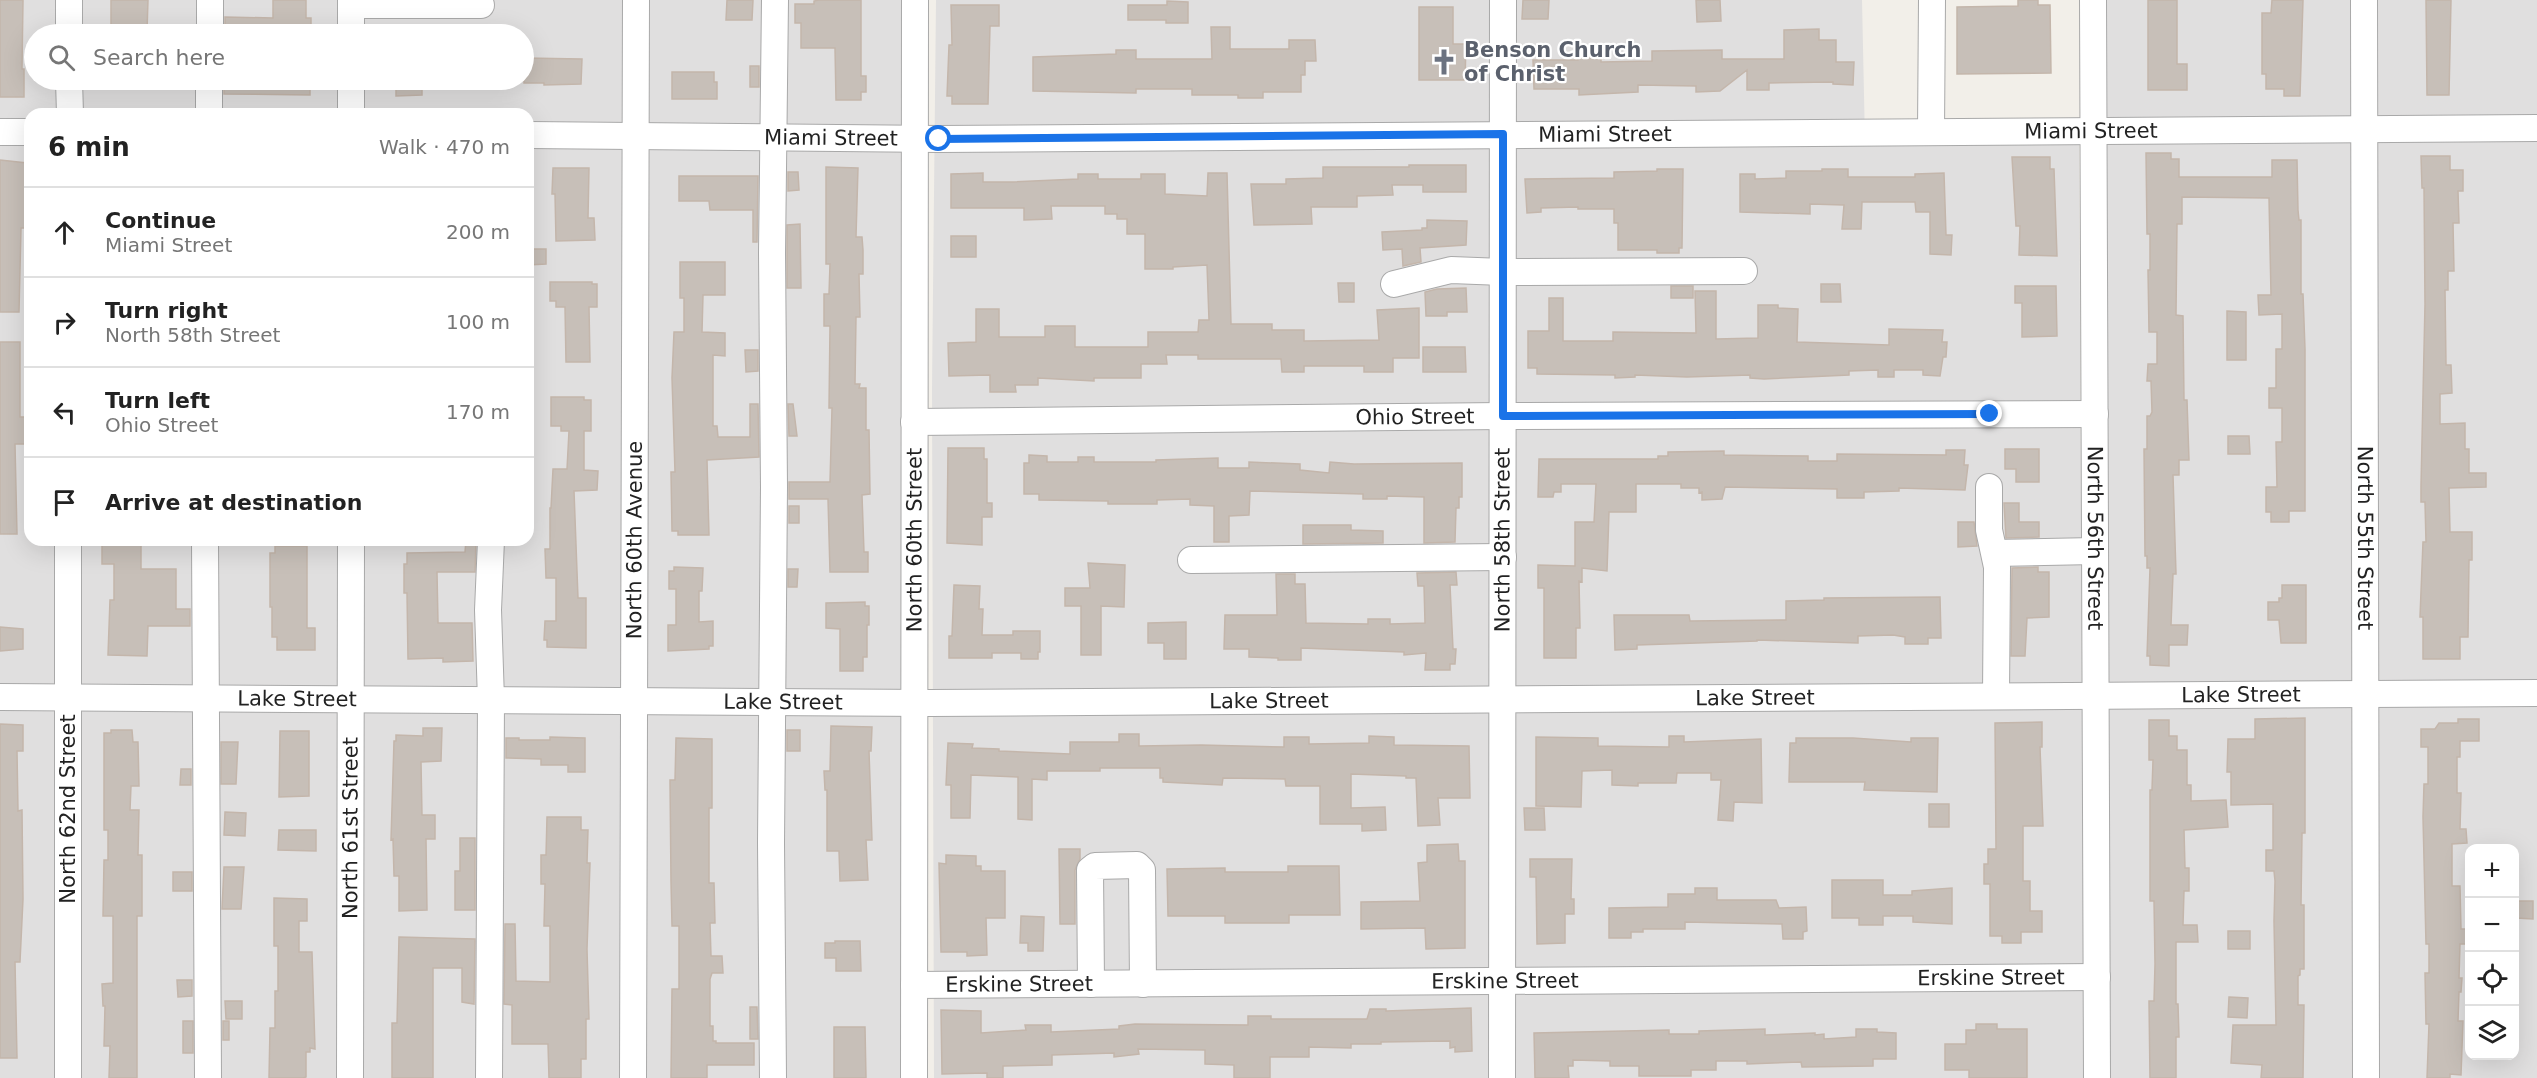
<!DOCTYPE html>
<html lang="en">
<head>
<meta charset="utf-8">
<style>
  :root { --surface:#fff; --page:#f6f6f6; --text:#222; --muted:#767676; --line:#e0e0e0 }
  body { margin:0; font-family:"DejaVu Sans",sans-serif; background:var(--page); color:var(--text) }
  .controls { position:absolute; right:18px; bottom:18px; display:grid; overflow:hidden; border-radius:12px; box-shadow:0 6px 24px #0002 }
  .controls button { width:54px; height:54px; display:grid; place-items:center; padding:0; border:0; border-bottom:2px solid var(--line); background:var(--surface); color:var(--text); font:30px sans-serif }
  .stop { position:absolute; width:18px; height:18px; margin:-14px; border:4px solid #1a73e8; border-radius:50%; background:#fff }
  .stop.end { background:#1a73e8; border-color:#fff; box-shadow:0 2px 6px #0008 }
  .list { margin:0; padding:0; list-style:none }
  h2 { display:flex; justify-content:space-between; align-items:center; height:78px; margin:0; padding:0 24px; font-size:26px }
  h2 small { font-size:20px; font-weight:400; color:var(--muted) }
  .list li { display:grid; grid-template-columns:39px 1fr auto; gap:18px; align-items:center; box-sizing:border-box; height:90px; padding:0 24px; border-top:2px solid var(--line) }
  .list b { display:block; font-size:22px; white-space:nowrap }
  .list p { margin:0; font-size:20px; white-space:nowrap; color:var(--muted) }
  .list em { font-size:20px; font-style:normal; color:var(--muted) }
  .icon { flex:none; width:33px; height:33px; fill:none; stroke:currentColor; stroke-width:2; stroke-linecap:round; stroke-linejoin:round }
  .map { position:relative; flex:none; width:2537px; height:1078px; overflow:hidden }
  .search { position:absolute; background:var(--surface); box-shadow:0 6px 24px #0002; left:24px; top:24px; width:510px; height:66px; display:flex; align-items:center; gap:15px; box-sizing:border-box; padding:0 21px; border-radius:33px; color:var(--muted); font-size:22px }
  .panel { position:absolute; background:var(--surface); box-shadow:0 6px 24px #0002; left:24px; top:108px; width:510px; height:438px; border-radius:18px }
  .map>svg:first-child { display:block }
  .residential { fill:#e0dfdf; fill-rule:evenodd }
  .building { fill:#c7bfb8; stroke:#c4b6ab; stroke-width:1.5 }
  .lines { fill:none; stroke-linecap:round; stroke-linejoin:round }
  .minor-casing { stroke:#a9a9a9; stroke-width:28 }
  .minor { stroke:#fff; stroke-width:26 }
  .route { stroke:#1a73e8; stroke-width:8 }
  .labels { text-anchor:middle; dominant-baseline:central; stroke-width:4.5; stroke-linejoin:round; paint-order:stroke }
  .worship-label { font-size:21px; font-weight:bold; fill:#5b616d; stroke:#fff; text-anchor:start }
  .street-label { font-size:21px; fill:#222; stroke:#fff }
</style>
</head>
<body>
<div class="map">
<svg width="2537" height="1078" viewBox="0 0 2537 1078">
  <rect width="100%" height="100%" fill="#f2efe9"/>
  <!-- residential -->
  <path class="residential" d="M0 0H902L903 1078H0ZM34 34H524V80H34ZM30 114H528V540H30Z
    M936 0H1862L1865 142 2079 139 2084 1078H934L932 389Z
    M2105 0H2537V1078H2110ZM2470 848H2514V1056H2470Z"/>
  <!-- building -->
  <path class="building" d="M0 0H23L22 69H24V97H0Z
    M111 0H148L147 31H145V34H111Z
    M273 0H306V18H311V34H225V17L273 18Z
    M727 0H753L752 20H726Z
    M819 0H861V76H866V92H861V100H836L835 48H801V23H795V4H814V1Z
    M1523 0H1549L1548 19H1522Z
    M1696 0H1720L1721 21 1697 22Z
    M2018 0H2038V5H2050L2051 73 1957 74V7L2018 6Z
    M2148 0H2177V64H2187V90H2148Z
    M2272 0H2303L2300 96H2284V89H2266V74H2262V13H2271Z
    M2426 0H2451L2449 95H2427Z
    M1167 1 1188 2V23H1166V20H1128V5H1167Z
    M951 5H999V26H990L988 104H952V96H947L949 45H952Z
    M1419 7H1453V44H1466L1465 80H1419Z
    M1211 27H1230V49H1289V40H1315L1316 61H1305V75H1301V92H1263V98H1238V95H1192V89H1136V93L1033 91V57L1116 54V50H1136V59H1212Z
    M1819 29V40H1836V62H1854L1853 85 1833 84V82L1769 83V90H1747V70L1720 91 1696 92V86L1638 85V92L1579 95V89H1534L1533 60H1578V53H1601V62L1652 61V51L1722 50V59H1784V30Z
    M524 58 582 59 581 84 544 85V83H524Z
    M750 66H759V87H750Z
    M672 72H714V82H717V99H672Z
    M224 80H310V95L224 94Z
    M396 80H422V95L396 96Z
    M2146 153H2171V159H2179V177H2272V160H2297L2298 210 2299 220H2301V294H2303L2305 349V511H2289V522H2271V512H2266V487H2277L2276 442H2282V408H2269V388H2276V349H2282V314L2259 315 2258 295H2271L2269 198 2182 197V224H2177L2176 315 2183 316 2184 400H2187L2189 460H2179V475H2173L2176 574H2173L2171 625H2188L2187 645H2169V666L2150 665V656H2147L2150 568H2147V556H2145L2144 449H2147V416H2150L2152 412 2151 381H2147L2148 364H2157V332H2149L2148 270H2150V234H2147Z
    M2421 156H2450V170H2463V191H2458L2459 223H2453L2454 271H2448V290H2445L2446 365H2451L2452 393 2440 394V424L2465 423V449H2469V473H2486V487L2449 488 2450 532H2472V560H2469L2468 637H2460V659H2423V617H2420L2423 542H2426L2425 502H2421V486L2425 304 2424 188H2422Z
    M2012 157H2050V169H2054L2057 256 2019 255 2020 226H2016Z
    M0 160 27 163V228H21L19 312H0Z
    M1409 165H1466V192H1423V185H1392L1393 195 1357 196V207H1311L1312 224 1254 225 1251 184H1286V179L1323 178V167H1409Z
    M826 167 858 168 856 237H862L863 250V274H859L860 317H856L855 384H860L859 388H866V430H869L870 494 862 495 864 552H868V572H830L828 499H789V482H830L832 408H829L830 326H824V294H829L830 264H826Z
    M553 168H589L588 218H594L595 240 556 241 555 194H552Z
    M1657 169H1683L1682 248H1679V253H1657V250H1618V223H1614V209H1578V207L1541 208V212L1527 213 1525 179 1614 178V172L1657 171Z
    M1822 169H1848V177H1915V174L1944 173 1946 235H1952L1951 255 1930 254V212H1916L1915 202H1862L1861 229H1842L1844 205 1810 204V214L1740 212V174H1755V179L1786 178V171H1822Z
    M788 172H798L799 190 788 191Z
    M983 173V182H1013L1078 179V174H1098V179H1141V174H1165V194L1207 196 1208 173H1227L1231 324H1272V330H1304V341L1379 340 1377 310 1419 308V358H1393V372H1364V366H1304V372H1282L1281 359H1198V355H1166L1167 364H1141V378H1094V381L1038 378V385H1015L1016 392H990V375L949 376 948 343 976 342V309H999V337H1045V326H1075V347H1148V332H1198L1199 320H1209L1207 265 1173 267V269H1145V234H1127V219H1117V214H1105V206H1051L1052 219 1024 220V208H951V174Z
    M679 176H758L757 242H753V210H710L709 201H679Z
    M1427 220 1467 221 1466 245 1420 248 1421 262 1403 266 1402 249 1383 250 1382 232 1422 230V228H1427Z
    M800 224 801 288H787V225Z
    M951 236H976V257H951Z
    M528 249H546V264L528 265Z
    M680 262H725V295H703L702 332 725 333V356L713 355V426H717L718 437H750V404H758L759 457 707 460 709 535H678V531H672L671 472H675L672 378 674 332H684V298H680Z
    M550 282H592V284H597V307H589L590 362H566L565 307H556V301H550Z
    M1338 283H1354V302H1339Z
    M1821 284H1840L1841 302H1821Z
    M1671 286H1693V298H1671Z
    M2015 286H2056L2057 336 2022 337V303H2015Z
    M1466 288 1467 312H1447V316H1426L1425 292 1437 289Z
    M1695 291H1716V339L1758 338V305H1778V308L1798 309 1797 342 1889 345V329L1943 330 1942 342H1947L1946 357H1943L1940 376 1923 375V370H1894V377H1878V370L1849 371V375L1764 379 1750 378V375L1687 377 1635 375V377L1615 378V375L1537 374V368H1528V331H1549V298H1563V341H1613V332L1696 333Z
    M2227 311 2246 312V360H2227Z
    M0 342H20V417H29L30 444H15L17 534H0Z
    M1423 347H1465L1466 372H1423Z
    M745 350H758V371L746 372Z
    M551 397H584V400H591V431H584V470L598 471 597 490 574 491 578 598H586V648L547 647V640H544L545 621H556V578H546L545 549H550V508H551L553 469H567L569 431H561V426H551Z
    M788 404H793L797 436H789Z
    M2228 436H2249L2250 454H2228Z
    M948 448H984V459H987V503H992V517H982V545L947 543Z
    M2005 449H2039V482H2016V469H2005Z
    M1946 450H1965L1964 465H1968L1965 490 1899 488V491L1864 492V498H1837V489L1725 487 1722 499 1702 500V492L1699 493V488H1681V484H1636V512H1609L1607 571 1582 568V582L1579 581 1580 628H1576V658H1544V588H1538V565L1575 566V522H1594L1596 484H1561V492H1554L1553 497H1538L1539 459H1658V456H1668V452L1724 451V455L1808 456V461H1837V454L1946 455Z
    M1029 455 1047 456V462H1078V457H1094V462H1156V460L1218 458V468H1249V462L1300 464V470L1329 473 1330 462 1354 464 1462 463V497H1459V508H1456L1455 542 1424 543V497L1387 496V499H1363V494L1250 491 1249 515 1229 516V542H1214V506L1190 505V499L1157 500V504H1108V501L1039 500V494H1024V463H1029Z
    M2004 503H2019V522H2039V537L2006 538Z
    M789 506H799V523H789Z
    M1958 522H1974L1977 546 1958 547Z
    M1303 525H1351V530L1383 531V543L1303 544Z
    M466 540H476L475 572H437L438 623H472L473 661 443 662V658L408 659 407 593H404V564H407V553L465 552Z
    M102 544 141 545V569H176V609H190V626H148L147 656 108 655 110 600H114V564H102Z
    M275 546H307V628H315V650H277V637H272V607H270V553H275Z
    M1088 563 1125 565 1124 607 1101 606V655H1081V606H1065V588H1090Z
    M674 567 703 568 702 591H699V622L713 621V646H709V649L668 651V625H676V589H669V571H674Z
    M2038 567V572H2049V617L2027 618 2025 656H2011L2012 568Z
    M788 569H798L797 587H788Z
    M1456 572 1457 585H1450L1453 649H1456L1455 664H1450V670H1425L1426 653 1404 655V652L1301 648V660H1278V658L1249 657V649H1224L1225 615H1277L1276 574H1295V584H1305L1306 623 1368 624V619H1390V624L1425 623 1424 586H1418L1417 573Z
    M954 585 980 586 979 609H983L982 635H1013V631H1040V652H1038V659H1021V653H992V658H949V636H952Z
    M2282 585H2306V643H2281L2279 620H2268V602H2279V598H2282Z
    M1940 597 1941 638H1928V644H1905V637L1893 635 1858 636V643L1757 640V641L1637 645V649L1615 650 1614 615H1689L1690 621 1786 620V601L1824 600V598Z
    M865 602V606H869V625H867V657H863V671H840V629L826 628V603Z
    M1186 622V659H1164V643H1148V623Z
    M0 627 23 629V649L0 651Z
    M2305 718V833H2302L2301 905H2304V969H2300V975L2298 976V1005H2304L2303 1078H2261L2262 1065 2231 1063 2233 1025H2276L2274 921 2275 881 2274 871H2266V850H2273V804L2231 805V772H2227L2228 739H2255V719Z
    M2458 719H2479V741H2460V757H2457V793H2461L2460 829H2466L2467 843 2452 844V886H2460L2461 929H2469V944H2460L2459 978H2462L2461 992H2459L2458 1021H2463L2461 1075 2450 1074V1078H2427L2429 1024H2426L2425 973H2429V944H2426L2423 817 2424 784H2428V747H2421V729H2435L2439 723H2458Z
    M2149 720H2169V736H2177V750H2187V785H2191V801L2226 800 2228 827 2184 830 2185 868H2189V891H2184L2183 925H2197L2198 942H2176V1004H2178L2179 1037H2176V1078H2150L2149 1001H2154L2155 964 2154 901H2150V790H2152L2153 760H2149Z
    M2042 722V747H2040L2043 826H2023V881H2030V911H2042V932H2021V943H2002V936H1990V884H1984V864H1988V849H1996L1995 723Z
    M0 724 23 725V751H17L18 811 22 810 23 899 20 962H15L17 1058H0Z
    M831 726 872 727 871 751H869L872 840H866L868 880 840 881 839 851H827V790H825L824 771H830Z
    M423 728H442L441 761 421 762 422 815H435V839H426L427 910 399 911V876H394L393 839 391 840 394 741H396V735L423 736Z
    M111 730H132L133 742H138L139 786H131L130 810H139L138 855H142V916H137V1078H109L110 1046H104L105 1006H103L102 984 113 983V916H103L104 860H108V830H104V733H111Z
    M787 730H800V751H787Z
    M280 731H309V796L279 797Z
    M1119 734H1139V746L1201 745 1284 747V737H1309V744L1369 743V736L1394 737V745L1469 746 1470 798H1438L1440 825 1418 826 1416 778H1406V776L1351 774V808L1385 807 1386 830 1362 831V824H1320V786H1286L1285 779 1223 778 1222 785 1163 782V778H1160V768H1100V771H1047V780L1032 779V820L1018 819V777L971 775 970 818H951V785H946L948 743 973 744 972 748 999 749V751L1070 754V742H1119Z
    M1669 736H1684V742L1761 739 1762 803 1734 802 1733 821 1718 820 1721 780H1711V773H1677L1676 783H1638V786L1612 785V770L1582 771 1581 807 1536 806V737L1598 738V746L1669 747Z
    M550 737 585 738V772H568V765H541V759L506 758V738H519V740H550Z
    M676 738 712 739V808H709V883H714L715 923H710L711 956H722L723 973H712L710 979V1026H713V1041H716V1043H754V1065H707V1078H671L672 989H679V926H672L671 882 670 780H675Z
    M1796 738H1853L1911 742V738H1938L1937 792 1864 790 1865 782H1789L1790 743H1796Z
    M221 742H238L236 784H221Z
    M181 769H191V785H180Z
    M1929 804H1949V827H1929Z
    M1524 808H1544L1545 830H1525Z
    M225 812 246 813 245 836 224 835Z
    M547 817H581V830H588L587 863H590L587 949 589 1019H586V1059H581V1078H549L548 1044H512V1005L504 1004 505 924H515L516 981 550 982V926H544L545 884H541V855H546Z
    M279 830H316V851L278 850Z
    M460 838H475V910H455V871H460Z
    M1458 844 1459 861H1465V948L1426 949 1425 928 1361 929V902L1420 901 1418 863 1427 862V845Z
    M1059 849H1080V859L1075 870V924H1060Z
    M946 855 976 856V866H981V871H1005V918H986L987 955 967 956V952H941L939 863 946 864Z
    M1530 859H1572L1571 899H1574V914H1565V943L1537 944 1536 877H1530Z
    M1288 866H1339L1340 915H1289V923H1225V916H1168L1167 869 1225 868V872H1288Z
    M224 867H244L241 909H222Z
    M173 872H192V891H173Z
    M1832 880H1883V895H1912V891L1952 888V924L1913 922V916H1883V925H1859V918H1832Z
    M1695 888H1717V900H1776L1779 908 1806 907 1807 931 1803 932V939H1783L1782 924 1685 922V929H1643V932H1631V938H1609V908L1668 907V894H1695Z
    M274 898 307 899V921H299V952H312L315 1049 310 1048V1052H306V1077L303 1078H269L270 1028H275V991H278V946H274Z
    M2516 901H2533V919L2516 918Z
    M1021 916 1044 917 1043 951H1028V943H1020Z
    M2228 931H2250V949H2228Z
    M399 937 475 939 474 1004 462 1002V968H433V1078H392V1023H397Z
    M835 941H860L861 971H836V958H825V943H835Z
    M177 980H192V996L178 997Z
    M2229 997 2248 998 2247 1018 2228 1017Z
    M225 1001H242V1019H226Z
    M750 1007H757L758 1039H750Z
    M1471 1008 1472 1051 1455 1052V1047L1450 1048V1041L1381 1042V1044H1351V1048L1309 1047V1057H1270V1078H1234V1065L1205 1064V1050L1138 1049 1139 1054 1114 1057V1053L1052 1055V1065L1003 1066V1078H987V1073L942 1074 941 1010 981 1011V1033L1026 1030 1025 1025H1051V1032L1119 1029V1026L1135 1024 1248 1025V1016H1271V1019H1367L1370 1009H1386V1011Z
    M183 1021H193V1053H183Z
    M223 1021H229V1040H223Z
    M1976 1024H1997V1029H2027V1078H1969V1070H1945V1044H1966V1030H1976Z
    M834 1027H865L866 1078H834Z
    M1765 1029V1035L1815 1033V1035L1824 1034V1039L1856 1037V1029H1877V1032L1896 1033V1059H1873V1066L1802 1067 1801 1062 1747 1064V1061H1716V1070H1691V1076H1639V1066H1610V1061L1573 1060V1066H1568L1569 1078H1535L1534 1033 1669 1030V1034H1699V1031Z"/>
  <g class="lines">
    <!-- minor casing -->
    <g class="minor-casing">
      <g id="minor">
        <path d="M69 0V34"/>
        <path d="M351 0V34"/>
        <path id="s1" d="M2093 0 2097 1078"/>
        <path id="s2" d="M2364 0 2366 1078"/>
        <path d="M351 5H481"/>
        <path d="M210 34V0"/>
        <path d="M69 80 70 114"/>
        <path d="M351 80V114"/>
        <path d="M209 114V80"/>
        <path d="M1931 131 1932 0"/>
        <path d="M0 132H30"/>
        <path id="s3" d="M528 135 939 139 2537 128"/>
        <path d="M1394 284 1451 270 1503 272 1744 271"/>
        <path id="s4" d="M914 422 1503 416 2095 414"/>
        <path d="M1989 487V530L1997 567 1996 696"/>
        <path d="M205 540 208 1078"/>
        <path d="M1995 553 2095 551"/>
        <path d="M1191 560 1503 557"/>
        <path id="s5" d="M0 697 930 703 2537 693"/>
        <path d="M1091 984 1090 870 1095 866 1137 865 1142 870 1143 984"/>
        <path id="s6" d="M914 985 2097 977"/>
        <path d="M68 1078V540"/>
        <path id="s7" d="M350 1078 351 540"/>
        <path d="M489 1078 491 700 488 610 491 540"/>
        <path id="s8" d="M633 1078 636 0"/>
        <path d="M773 1078 771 843 774 487 772 253 775 0"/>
        <path id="s9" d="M914 1078 915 0"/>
        <path id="s10" d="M1502 1078 1503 0"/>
      </g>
    </g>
    <!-- minor -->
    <use href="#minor" class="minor"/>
  </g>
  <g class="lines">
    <!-- route -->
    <path class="route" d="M939 139 1503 134V416L1990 414"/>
  </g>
  <!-- icons -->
  <defs>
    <g id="church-bare" transform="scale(2.07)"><path d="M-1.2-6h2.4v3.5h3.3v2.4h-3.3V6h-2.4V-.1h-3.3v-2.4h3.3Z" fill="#6b7280" stroke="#fff" stroke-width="2.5" paint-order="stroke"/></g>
  </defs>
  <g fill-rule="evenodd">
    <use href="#church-bare" x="1444" y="62"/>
  </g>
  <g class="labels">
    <!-- worship labels -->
    <g class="worship-label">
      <text x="1464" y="50">Benson Church<tspan x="1464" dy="24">of Christ</tspan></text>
    </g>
    <!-- street labels -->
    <g class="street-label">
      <text stroke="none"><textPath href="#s3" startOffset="1563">Miami Street</textPath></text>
      <text stroke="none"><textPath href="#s3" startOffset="1077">Miami Street</textPath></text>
      <text stroke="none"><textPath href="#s3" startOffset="303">Miami Street</textPath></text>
      <text stroke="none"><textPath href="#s4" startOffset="501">Ohio Street</textPath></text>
      <text stroke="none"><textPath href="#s8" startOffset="538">North 60th Avenue</textPath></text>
      <text stroke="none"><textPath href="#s9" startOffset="538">North 60th Street</textPath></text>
      <text stroke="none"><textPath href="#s10" startOffset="538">North 58th Street</textPath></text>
      <text stroke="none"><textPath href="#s1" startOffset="538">North 56th Street</textPath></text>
      <text stroke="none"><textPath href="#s2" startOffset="538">North 55th Street</textPath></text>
      <text stroke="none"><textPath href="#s5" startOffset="2241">Lake Street</textPath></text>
      <text stroke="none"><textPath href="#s5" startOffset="1755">Lake Street</textPath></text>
      <text stroke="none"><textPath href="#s5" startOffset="297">Lake Street</textPath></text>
      <text stroke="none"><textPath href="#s5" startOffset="1269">Lake Street</textPath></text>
      <text stroke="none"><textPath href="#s5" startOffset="783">Lake Street</textPath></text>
      <text transform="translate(68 809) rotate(-90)">North 62nd Street</text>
      <text stroke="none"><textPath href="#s7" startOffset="250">North 61st Street</textPath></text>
      <text stroke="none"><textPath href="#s6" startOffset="1077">Erskine Street</textPath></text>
      <text stroke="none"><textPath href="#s6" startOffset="591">Erskine Street</textPath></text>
      <text stroke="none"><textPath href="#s6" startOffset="105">Erskine Street</textPath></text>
    </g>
  </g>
</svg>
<div class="controls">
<button>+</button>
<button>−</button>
<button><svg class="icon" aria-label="locate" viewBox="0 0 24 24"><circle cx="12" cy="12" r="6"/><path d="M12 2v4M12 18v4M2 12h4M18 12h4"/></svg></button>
<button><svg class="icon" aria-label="layers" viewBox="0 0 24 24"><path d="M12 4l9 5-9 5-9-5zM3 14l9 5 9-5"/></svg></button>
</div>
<div class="stop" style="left:939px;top:139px"></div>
<div class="stop end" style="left:1990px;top:414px"></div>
<div class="search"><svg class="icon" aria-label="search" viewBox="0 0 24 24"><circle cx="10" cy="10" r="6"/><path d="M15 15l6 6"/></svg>Search here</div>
<section class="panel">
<h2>6 min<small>Walk · 470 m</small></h2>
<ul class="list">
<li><svg class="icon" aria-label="ahead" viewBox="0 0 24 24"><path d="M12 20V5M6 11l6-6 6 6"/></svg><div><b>Continue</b><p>Miami Street</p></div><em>200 m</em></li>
<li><svg class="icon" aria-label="right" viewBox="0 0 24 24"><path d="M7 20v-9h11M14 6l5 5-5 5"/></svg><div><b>Turn right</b><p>North 58th Street</p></div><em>100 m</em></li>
<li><svg class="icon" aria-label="left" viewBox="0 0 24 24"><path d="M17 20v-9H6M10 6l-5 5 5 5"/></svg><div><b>Turn left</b><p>Ohio Street</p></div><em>170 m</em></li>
<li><svg class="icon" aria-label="arrive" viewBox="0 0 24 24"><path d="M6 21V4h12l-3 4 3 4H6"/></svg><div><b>Arrive at destination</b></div></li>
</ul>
</section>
</div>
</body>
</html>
